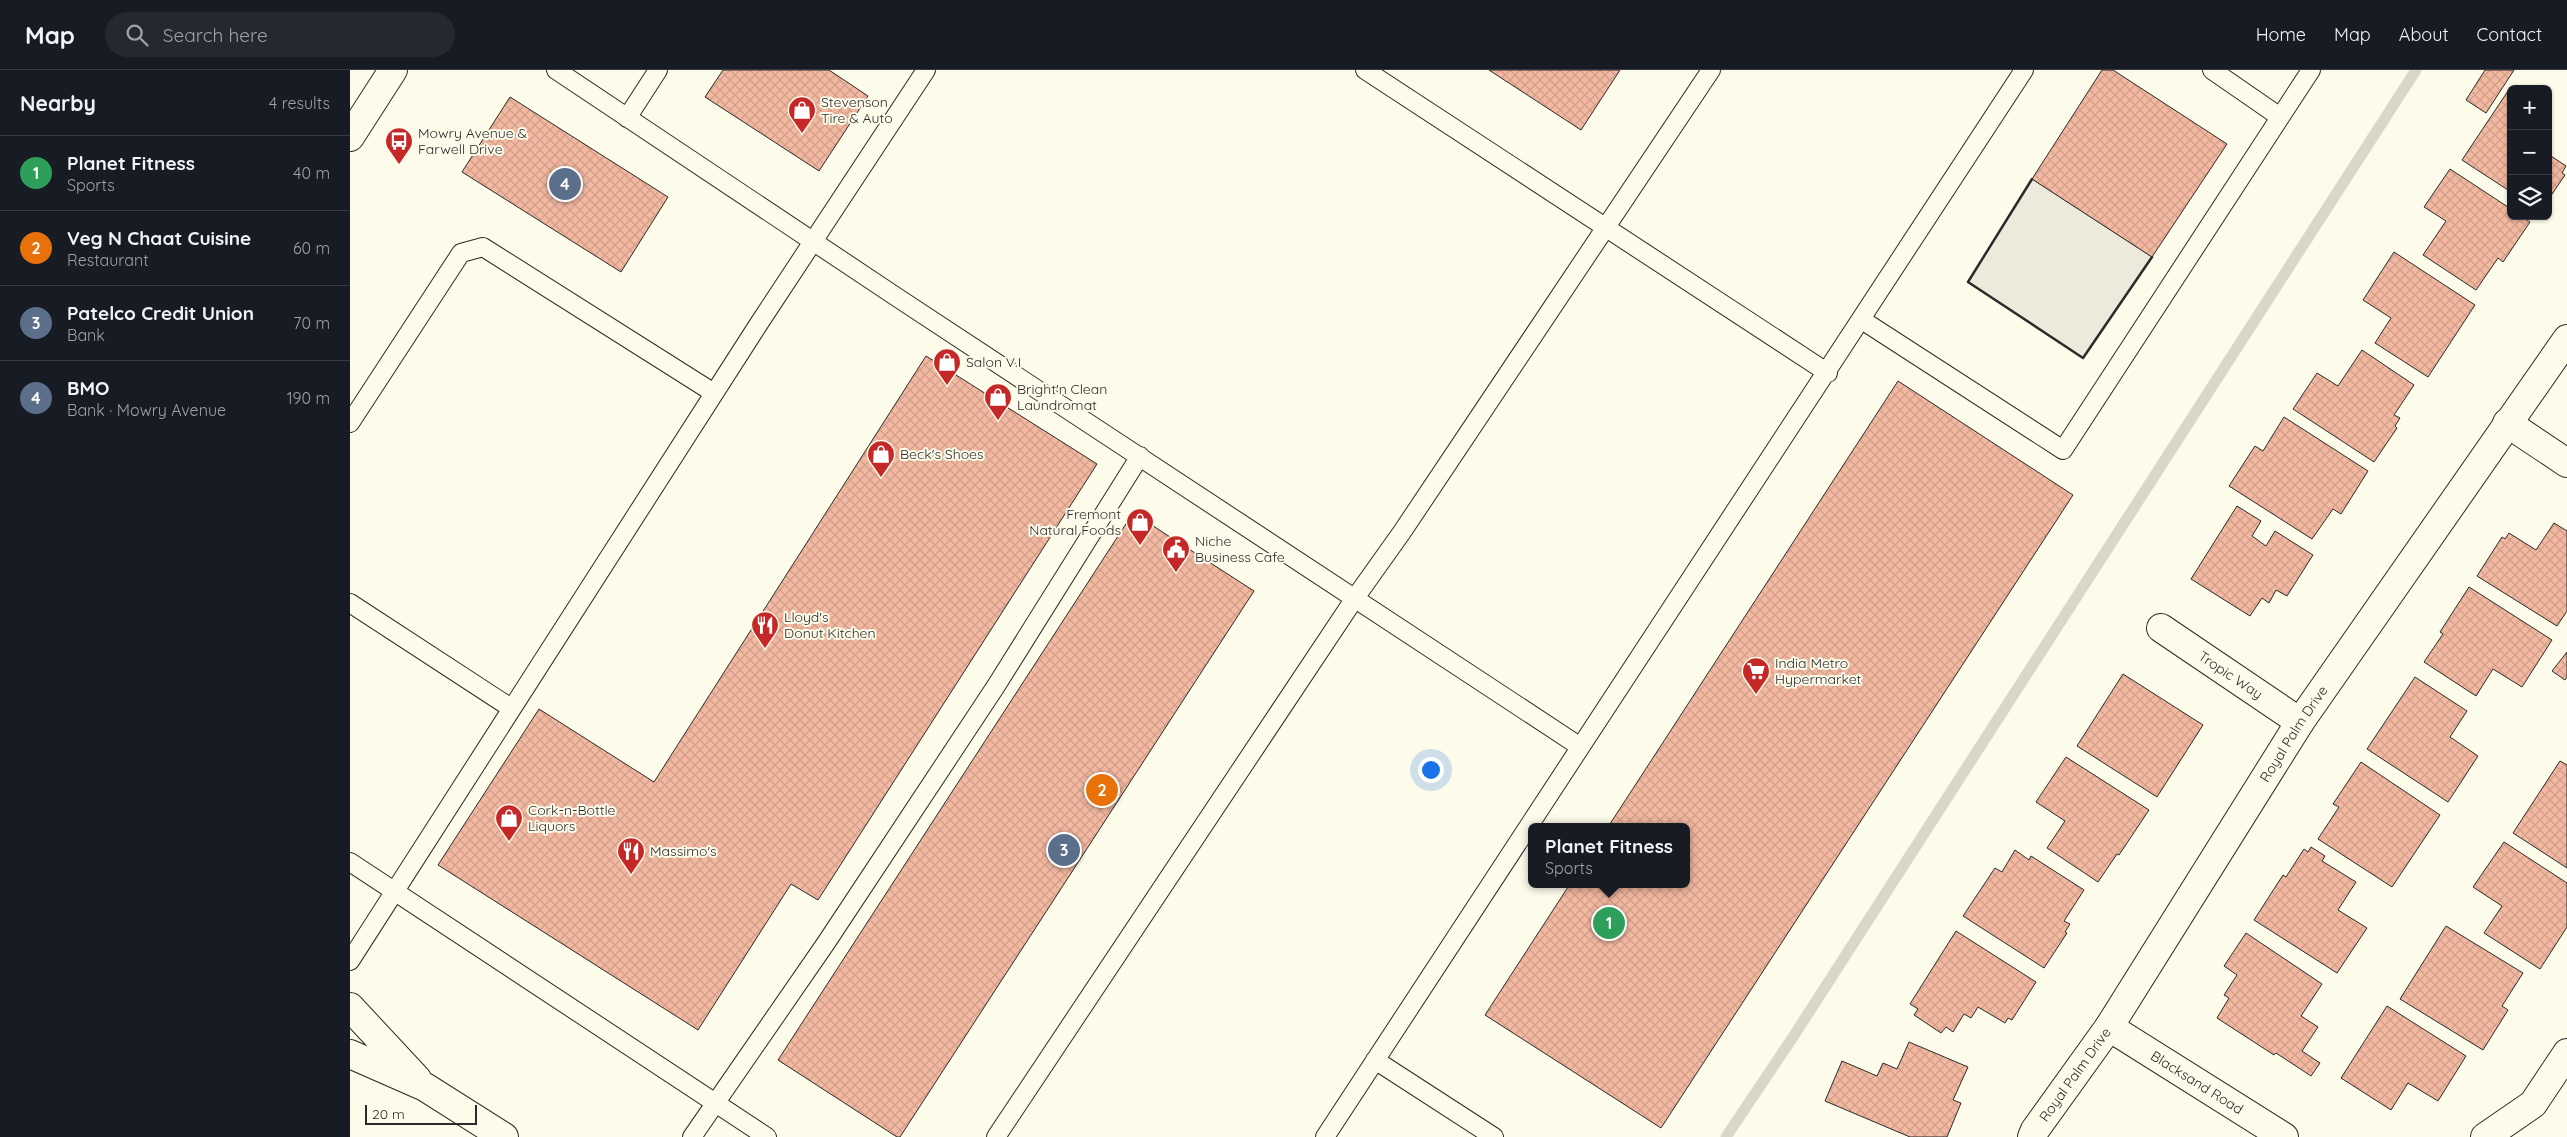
<!DOCTYPE html>
<html lang="en">
<head>
<meta charset="utf-8">
<style>
  :root { --surface:#171b24; --page:#242831; --text:#f1f3f6; --muted:#9ea1a6; --line:#363941; --accent:#c62828 }
  body { margin:0; font-family:Quicksand,sans-serif; background:var(--page); color:var(--text) }
  .controls { position:absolute; right:15px; top:15px; display:grid; overflow:hidden; border-radius:8px; box-shadow:0 1px 4px #0004 }
  .controls button { width:45px; height:45px; display:grid; place-items:center; padding:0; border:0; border-bottom:1px solid var(--line); background:var(--surface); color:var(--text); font:25px sans-serif }
  .scale { position:absolute; left:15px; bottom:12px; width:112px; box-sizing:border-box; padding-left:5px; border:2px solid #2b2b2b; border-top:0; font-size:14px; line-height:18px; white-space:nowrap; color:#2b2b2b; -webkit-text-stroke:4px #fdfbea; paint-order:stroke }
  .you { position:absolute; left:1080px; top:699px; width:18px; height:18px; margin:-12px; border:4px solid #fff; border-radius:50%; background:#1a73e8; box-shadow:0 0 0 8px #1a73e833 }
  .badge { display:grid; place-items:center; width:32px; height:32px; border-radius:50%; background:var(--accent); color:#fff; font-size:16px; font-weight:700 }
  .pin { position:absolute; translate:-50% -50%; border:2px solid #fff; box-shadow:0 1px 5px #0006 }
  .popup { position:absolute; left:1178px; top:753px; width:162px; height:65px; box-sizing:border-box; display:grid; place-content:center; border-radius:8px; background:var(--surface); filter:drop-shadow(0 1px 4px #0005); font-size:16px; white-space:nowrap; color:var(--muted) }
  .popup b { font-size:19px; color:var(--text) }
  .popup::after { content:''; position:absolute; left:50%; top:100%; margin-left:-10px; border:10px solid transparent; border-top-color:var(--surface) }
  .list { margin:0; padding:0; list-style:none }
  h2 { display:flex; justify-content:space-between; align-items:center; height:65px; margin:0; padding:0 20px; font-size:21px }
  h2 small { font-size:16px; font-weight:400; color:var(--muted) }
  .list li { display:grid; grid-template-columns:32px 1fr auto; gap:15px; align-items:center; box-sizing:border-box; height:75px; padding:0 20px; border-top:1px solid var(--line) }
  .list b { display:block; font-size:19px; white-space:nowrap }
  .list p { margin:0; font-size:16px; white-space:nowrap; color:var(--muted) }
  .list em { font-size:16px; font-style:normal; color:var(--muted) }
  .icon { flex:none; width:28px; height:28px; fill:none; stroke:currentColor; stroke-width:2; stroke-linecap:round; stroke-linejoin:round }
  .map { position:relative; flex:none; width:2217px; height:1067px; overflow:hidden }
  header { display:flex; align-items:center; gap:30px; box-sizing:border-box; height:70px; padding:0 25px; background:var(--surface); border-bottom:1px solid var(--line) }
  header strong { font-size:24px }
  nav { display:flex; gap:28px; margin-inline-start:auto; font-size:18px }
  .search { width:350px; height:45px; background:var(--page); display:flex; align-items:center; gap:12px; box-sizing:border-box; padding:0 18px; border-radius:28px; color:var(--muted); font-size:19px }
  main { display:flex }
  aside { flex:1; background:var(--surface) }
  .map>svg:first-child { display:block }
  .green { fill:#ecebdb; stroke:#74746e }
  .lines { fill:none; stroke-linecap:round; stroke-linejoin:round }
  .stream { stroke:#d8d7c9; stroke-width:11 }
  .building { fill:url(#building-cross-hatch); stroke:#2b2b2b }
  .lane-casing { stroke:#2b2b2b; stroke-width:20 }
  .street-casing { stroke:#2b2b2b; stroke-width:30 }
  .secondary-casing { stroke:#2b2b2b; stroke-width:30 }
  .primary-casing { stroke:#2b2b2b; stroke-width:30 }
  .lane { stroke:#fdfbea; stroke-width:18 }
  .street { stroke:#fdfbea; stroke-width:28 }
  .secondary { stroke:#fdfbea; stroke-width:28 }
  .primary { stroke:#fdfbea; stroke-width:28 }
  .wall { stroke:#2b2b2b; stroke-width:2.5 }
  .labels { text-anchor:middle; dominant-baseline:central; stroke-width:4; stroke-linejoin:round; paint-order:stroke }
  .poi-label { font-size:14px; fill:#2b2b2b; stroke:#fdfbea; text-anchor:start }
  .street-label { font-size:14px; fill:#2b2b2b; stroke:#fdfbea }
</style>
</head>
<body>
<header>
<strong>Map</strong>
<div class="search"><svg class="icon" aria-label="search" viewBox="0 0 24 24"><circle cx="10" cy="10" r="6"/><path d="M15 15l6 6"/></svg>Search here</div>
<nav><a>Home</a><a>Map</a><a>About</a><a>Contact</a></nav>
</header>
<main>
<aside>
<h2>Nearby<small>4 results</small></h2>
<ul class="list">
<li><span class="badge" style="background:#2e9e5b">1</span><div><b>Planet Fitness</b><p>Sports</p></div><em>40 m</em></li>
<li><span class="badge" style="background:#e8710a">2</span><div><b>Veg N Chaat Cuisine</b><p>Restaurant</p></div><em>60 m</em></li>
<li><span class="badge" style="background:#5c6f8a">3</span><div><b>Patelco Credit Union</b><p>Bank</p></div><em>70 m</em></li>
<li><span class="badge" style="background:#5c6f8a">4</span><div><b>BMO</b><p>Bank · Mowry Avenue</p></div><em>190 m</em></li>
</ul>
</aside>
<div class="map">
<svg width="2217" height="1067" viewBox="0 0 2217 1067">
  <defs>
    <pattern id="building-cross-hatch" width="8" height="8" patternUnits="userSpaceOnUse" patternTransform="scale(1.25)"><rect width="8" height="8" fill="#f2b8a0"/><path d="M0 0l8 8M0 8l8-8" fill="none" stroke="#d09e8a"/></pattern>
  </defs>
  <rect width="100%" height="100%" fill="#fdfbea"/>
  <!-- green -->
  <path class="green" d="M1682 109 1802 187 1733 288 1618 212Z"/>
  <g class="lines">
    <!-- stream -->
    <path class="stream" d="M1376 1067 1443 967 2066 0"/>
  </g>
  <!-- building -->
  <path class="building" d="M373 0H479L518 26 469 101 355 27Z
    M1139 0H1270L1231 60Z
    M1752 0H1763L1877 74 1802 187 1682 109Z
    M2135 0H2164L2136 43 2116 30Z
    M2160 18 2161 19V122L2112 90Z
    M160 27 318 127 271 202 112 102Z
    M2198 84 2216 96 2212 103 2215 105 2198 130Z
    M2100 99 2161 139V146H2171L2180 152 2153 192 2148 188 2126 220 2073 185 2096 151 2074 137Z
    M2044 182 2125 235 2078 307 2025 273 2041 248 2013 230Z
    M2012 280 2064 315 2044 345 2050 348 2045 356 2047 358 2024 392 1943 339 1967 303 1988 316Z
    M576 286 747 394 468 830 441 814 348 960 88 795 189 639 304 712Z
    M1548 311 1723 425 1311 1058 1135 945 1220 814H1336V757H1258Z
    M1934 347 2018 401 1991 444 1983 439 1962 469 1879 416 1905 376 1913 381Z
    M1887 436 1911 451 1902 466 1916 476 1925 461 1963 485 1937 526 1926 520 1919 533 1912 528 1900 546 1841 509Z
    M783 443 904 521 550 1067H547L428 990Z
    M2204 453 2217 461V541L2207 556 2127 506 2152 467 2155 469 2159 463 2186 480Z
    M2119 517 2202 570 2172 617 2143 599 2126 626 2074 592 2093 564 2090 562Z
    M2217 582V607L2215 610 2202 601Z
    M1773 604 1853 655 1807 727 1727 676Z
    M2065 607 2117 641 2100 667 2128 686 2098 732 2017 679Z
    M1716 687 1799 740 1769 785 1767 784 1748 812 1697 778 1715 751 1686 732Z
    M2210 691 2217 695V798L2163 763Z
    M2011 692 2090 745 2042 817 1968 769 1989 737 1983 734Z
    M2154 772 2217 813V857L2190 899 2134 863 2152 836 2123 817Z
    M1961 777 1975 786 1972 791 2006 812 1988 840 2017 858 1987 903 1904 850 1933 805 1936 807 1954 779 1958 782Z
    M1665 780 1679 790 1681 786 1734 820 1714 851 1720 854 1715 862 1717 863 1694 898 1613 846 1645 798 1652 802Z
    M2096 856 2173 903 2152 936 2158 940 2133 980 2050 929Z
    M1606 861 1686 912 1662 950 1658 948 1655 953 1628 937 1621 948 1614 944 1603 962 1596 957 1591 963 1564 945 1568 939 1560 934Z
    M1896 863 1972 914 1951 946 1968 957 1952 981 1970 993 1961 1006 1926 983 1924 985 1867 948 1879 928 1874 925 1887 905 1874 896Z
    M2037 936 2116 986 2088 1031 2058 1013 2041 1040 1991 1008Z
    M1559 972 1618 997 1603 1030 1611 1033 1597 1067H1560L1475 1031 1492 991 1527 1006 1533 993 1547 999Z"/>
  <g class="lines">
    <!-- lane casing -->
    <g class="lane-casing">
      <path id="lane" d="M206 0 548 228 1229 676
        M1015 0 1478 303
        M1862 0 1930 47
        M277 48 308 0
        M1512 250 1713 380 1961 0
        M0 353 111 183 133 177 364 323
        M0 533 161 638
        M0 792 417 1067
        M0 891 408 255 576 0
        M1025 990 1144 1067
        M342 1067 476 873 646 616 790 386
        M646 1067 1005 528 1052 462 1361 0
        M975 1067C1206 710 1443 357 1674 0"/>
    </g>
    <!-- street casing -->
    <g class="street-casing">
      <g id="street">
        <path d="M2157 353 2217 393"/>
        <path id="s1" d="M1811 558 1950 652"/>
        <path id="s2" d="M1759 957 1934 1067"/>
        <path id="s3" d="M1682 1067 1685 1060 1759 957 1950 652 2217 269"/>
        <path d="M2135 1067 2183 1034 2217 983"/>
      </g>
    </g>
    <!-- secondary casing -->
    <g class="secondary-casing">
      <path id="secondary" d="M0 937 67 1009
        M0 984 75 1017 154 1067"/>
    </g>
    <!-- primary casing -->
    <g class="primary-casing">
      <path id="primary" d="M0 67 43 0"/>
    </g>
    <!-- lane -->
    <use href="#lane" class="lane"/>
    <!-- street -->
    <use href="#street" class="street"/>
    <!-- secondary -->
    <use href="#secondary" class="secondary"/>
    <!-- primary -->
    <use href="#primary" class="primary"/>
    <!-- wall -->
    <path class="wall" d="M1682 109 1618 212 1733 288 1802 187"/>
  </g>
  <!-- icons -->
  <defs>
    <g id="shop-pin" transform="scale(1.4375)"><path d="M0 17L-7.5 6A9.5 9.5 0 1 1 7.5 6Z" fill="#c62828" stroke="#fdfbea"/><path d="M-5-2.5h2.3a2.7 3.5 0 0 1 5.4 0H5L5.5 6h-11ZM-1.5-2.5h3a1.5 2.3 0 0 0-3 0Z" fill="#fff"/></g>
    <g id="bus-pin" transform="scale(1.4375)"><path d="M0 17L-7.5 6A9.5 9.5 0 1 1 7.5 6Z" fill="#c62828" stroke="#fdfbea"/><path d="M-5-6H5V4H4V6H2V4H-2V6H-4V4H-5ZM-3.5-4V0h7V-4ZM-3.5 1.2v1.5H-2V1.2ZM2 1.2v1.5H3.5V1.2Z" fill="#fff"/></g>
    <g id="civic-pin" transform="scale(1.4375)"><path d="M0 17L-7.5 6A9.5 9.5 0 1 1 7.5 6Z" fill="#c62828" stroke="#fdfbea"/><path d="M-.6-6.5H3V-4.5H.6V-3L4-1V1h2V6H-6V1h2V-1L-.6-3ZM-1.2 2.5V6h2.4V2.5Z" fill="#fff"/></g>
    <g id="restaurant-pin" transform="scale(1.4375)"><path d="M0 17L-7.5 6A9.5 9.5 0 1 1 7.5 6Z" fill="#c62828" stroke="#fdfbea"/><path d="M-5-6h1v4h1v-4h1v4h1v-4h1v5L-1.5 .5V6h-2V.5L-5-1ZM5-6V6H3V1.5H1.5Q1.5-4 5-6Z" fill="#fff"/></g>
    <g id="supermarket-pin" transform="scale(1.4375)"><path d="M0 17L-7.5 6A9.5 9.5 0 1 1 7.5 6Z" fill="#c62828" stroke="#fdfbea"/><path d="M-6-5.5h2.5l.6 2H6L4.5 2H-2.5L-4.4-4H-6ZM-1.5 3.2a1.3 1.3 0 1 0 .1 0ZM3 3.2a1.3 1.3 0 1 0 .1 0Z" fill="#fff"/></g>
  </defs>
  <g fill-rule="evenodd">
    <use href="#shop-pin" x="452" y="40"/>
    <use href="#bus-pin" x="49" y="71"/>
    <use href="#shop-pin" x="597" y="292"/>
    <use href="#shop-pin" x="648" y="327"/>
    <use href="#shop-pin" x="531" y="384"/>
    <use href="#shop-pin" x="790" y="452"/>
    <use href="#civic-pin" x="826" y="479"/>
    <use href="#restaurant-pin" x="415" y="555"/>
    <use href="#supermarket-pin" x="1406" y="601"/>
    <use href="#shop-pin" x="159" y="748"/>
    <use href="#restaurant-pin" x="281" y="781"/>
  </g>
  <g class="labels">
    <!-- poi labels -->
    <g class="poi-label">
      <text x="471" y="32">Stevenson<tspan x="471" dy="16">Tire &amp; Auto</tspan></text>
      <text x="68" y="63">Mowry Avenue &amp;<tspan x="68" dy="16">Farwell Drive</tspan></text>
      <text x="616" y="292">Salon V.I</text>
      <text x="667" y="319">Bright'n Clean<tspan x="667" dy="16">Laundromat</tspan></text>
      <text x="550" y="384">Beck's Shoes</text>
      <text x="771" y="444" text-anchor="end">Fremont<tspan x="771" dy="16">Natural Foods</tspan></text>
      <text x="845" y="471">Niche<tspan x="845" dy="16">Business Cafe</tspan></text>
      <text x="434" y="547">Lloyd's<tspan x="434" dy="16">Donut Kitchen</tspan></text>
      <text x="1425" y="593">India Metro<tspan x="1425" dy="16">Hypermarket</tspan></text>
      <text x="178" y="740">Cork-n-Bottle<tspan x="178" dy="16">Liquors</tspan></text>
      <text x="300" y="781">Massimo's</text>
    </g>
    <!-- street labels -->
    <g class="street-label">
      <text stroke="none"><textPath href="#s1" startOffset="84">Tropic Way</textPath></text>
      <text stroke="none"><textPath href="#s3" startOffset="481">Royal Palm Drive</textPath></text>
      <text stroke="none"><textPath href="#s3" startOffset="76">Royal Palm Drive</textPath></text>
      <text stroke="none"><textPath href="#s2" startOffset="104">Blacksand Road</textPath></text>
    </g>
  </g>
</svg>
<div class="controls">
<button>+</button>
<button>−</button>
<button><svg class="icon" aria-label="layers" viewBox="0 0 24 24"><path d="M12 4l9 5-9 5-9-5zM3 14l9 5 9-5"/></svg></button>
</div>
<div class="scale">20 m</div>
<div class="you"></div>
<div class="pin badge" style="left:1259px;top:853px;background:#2e9e5b">1</div>
<div class="popup"><b>Planet Fitness</b>Sports</div>
<div class="pin badge" style="left:752px;top:720px;background:#e8710a">2</div>
<div class="pin badge" style="left:714px;top:780px;background:#5c6f8a">3</div>
<div class="pin badge" style="left:215px;top:114px;background:#5c6f8a">4</div>
</div>
</main>
</body>
</html>
